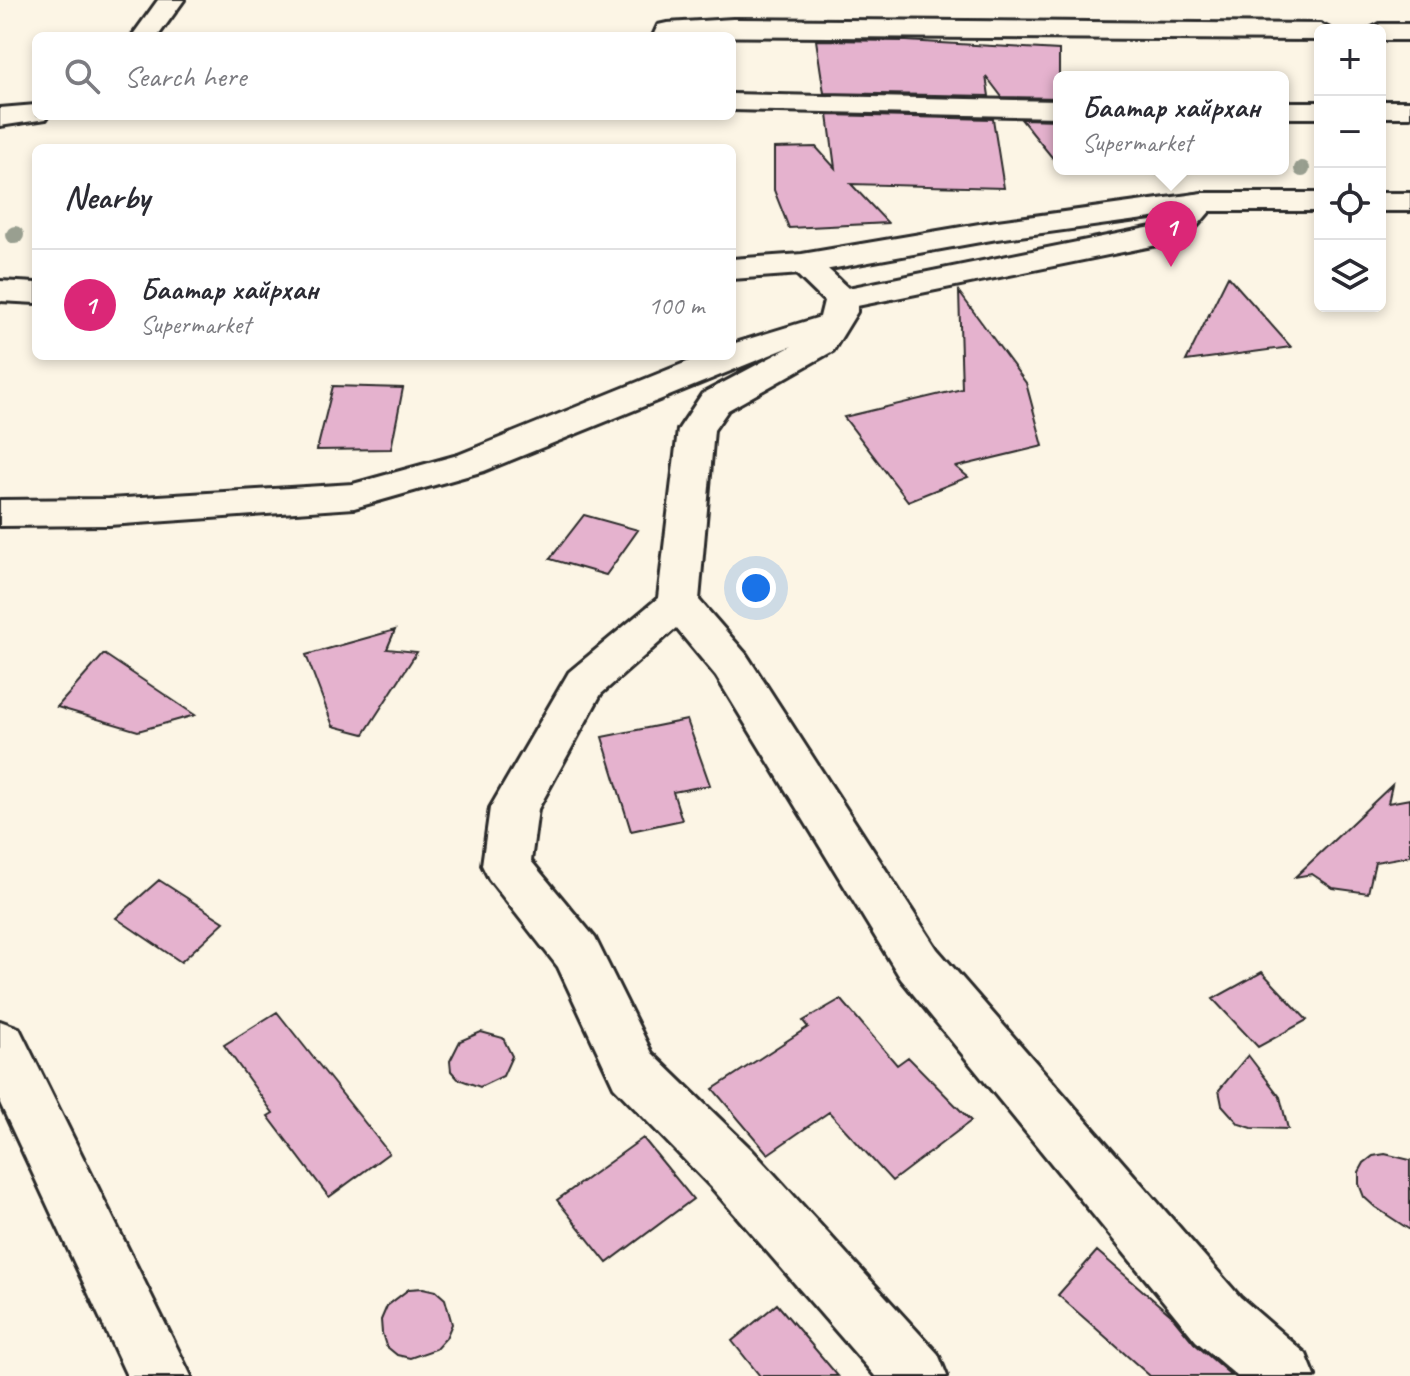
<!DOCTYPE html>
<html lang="en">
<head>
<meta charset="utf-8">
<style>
  :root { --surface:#fff; --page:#f2f2f3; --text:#2b2b33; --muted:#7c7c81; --line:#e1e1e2; --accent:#db2777 }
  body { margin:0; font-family:Caveat,sans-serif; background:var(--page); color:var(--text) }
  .controls { position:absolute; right:24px; top:24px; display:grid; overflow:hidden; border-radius:12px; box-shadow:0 4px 12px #0003 }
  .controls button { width:72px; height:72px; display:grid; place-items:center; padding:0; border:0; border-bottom:2px solid var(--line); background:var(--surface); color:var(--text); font:40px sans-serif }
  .you { position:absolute; left:756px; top:588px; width:28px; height:28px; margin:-20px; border:6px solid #fff; border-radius:50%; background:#1a73e8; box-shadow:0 0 0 12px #1a73e833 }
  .badge { display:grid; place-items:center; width:52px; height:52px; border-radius:50%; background:var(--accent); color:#fff; font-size:26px; font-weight:700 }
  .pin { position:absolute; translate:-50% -66px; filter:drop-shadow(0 2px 4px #0008) }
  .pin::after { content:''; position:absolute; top:42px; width:28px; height:24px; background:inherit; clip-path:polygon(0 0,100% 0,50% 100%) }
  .popup { position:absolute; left:1053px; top:71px; width:236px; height:104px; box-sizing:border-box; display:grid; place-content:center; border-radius:12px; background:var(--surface); filter:drop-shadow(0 2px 6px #0005); font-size:26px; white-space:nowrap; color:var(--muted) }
  .popup b { font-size:30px; color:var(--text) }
  .popup::after { content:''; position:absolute; left:50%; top:100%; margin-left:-16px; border:16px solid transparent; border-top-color:var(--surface) }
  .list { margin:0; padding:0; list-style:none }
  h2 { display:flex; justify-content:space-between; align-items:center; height:104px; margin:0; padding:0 32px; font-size:34px }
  h2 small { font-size:26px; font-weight:400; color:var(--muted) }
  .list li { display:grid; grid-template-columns:52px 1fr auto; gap:24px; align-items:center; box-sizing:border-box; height:112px; padding:0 32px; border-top:2px solid var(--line) }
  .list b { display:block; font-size:30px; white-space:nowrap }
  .list p { margin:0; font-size:26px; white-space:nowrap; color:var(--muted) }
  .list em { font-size:26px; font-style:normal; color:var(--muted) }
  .icon { flex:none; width:44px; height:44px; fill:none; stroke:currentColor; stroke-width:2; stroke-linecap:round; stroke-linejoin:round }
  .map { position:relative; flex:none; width:1410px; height:1376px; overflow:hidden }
  .search { position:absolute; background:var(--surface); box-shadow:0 4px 12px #0003; left:32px; top:32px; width:704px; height:88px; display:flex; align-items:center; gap:20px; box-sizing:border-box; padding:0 28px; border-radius:12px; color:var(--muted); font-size:30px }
  .panel { position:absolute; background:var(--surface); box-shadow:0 4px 12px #0003; left:32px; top:144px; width:704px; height:216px; border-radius:12px }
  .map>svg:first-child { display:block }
  .building { fill:#e5b2ce; stroke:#2b2b2b; stroke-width:2 }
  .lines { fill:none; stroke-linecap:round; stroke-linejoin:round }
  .street-casing { stroke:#2b2b2b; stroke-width:6 }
  .secondary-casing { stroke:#2b2b2b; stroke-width:6 }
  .street { fill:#fcf5e5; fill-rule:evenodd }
  .secondary { fill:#fcf5e5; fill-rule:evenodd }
  .tree { fill:#999f90 }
</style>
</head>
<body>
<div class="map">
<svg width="1410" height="1376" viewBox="0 0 1410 1376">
  <rect width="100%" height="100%" fill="#fcf5e5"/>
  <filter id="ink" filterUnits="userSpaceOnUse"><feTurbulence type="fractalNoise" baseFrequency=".0125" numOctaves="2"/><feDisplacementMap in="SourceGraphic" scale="16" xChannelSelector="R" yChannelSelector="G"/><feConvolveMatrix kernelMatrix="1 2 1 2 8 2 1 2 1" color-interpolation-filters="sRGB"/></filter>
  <g filter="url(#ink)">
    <!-- building -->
    <path class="building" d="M816 40 906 41 1059 50V98L1002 97 986 76 989 96 824 93Z
      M828 115 993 119 1004 188 851 184 888 223 789 228 774 190V148L816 147 835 168Z
      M1021 119 1059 120V166Z
      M1228 276 1291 347 1186 361Z
      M959 292 1026 383 1043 446 956 467 968 477 908 501 844 417 962 389Z
      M333 386 403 388 391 449 317 450Z
      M584 515 638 530 606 575 550 559Z
      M395 630 387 649 417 652 375 717 364 734 333 726 306 655Z
      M104 654 195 715 138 731 57 707Z
      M687 720 710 785 673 792 682 820 631 831 602 737Z
      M1392 785 1388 803 1410 799V856L1375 862 1368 893 1333 888 1312 874 1295 877Z
      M159 880 224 922 181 962 116 918Z
      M1262 972 1307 1020 1258 1047 1213 999Z
      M841 999 897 1065 908 1057 971 1121 892 1181 829 1112 768 1154 713 1089 808 1027 803 1021Z
      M277 1012 389 1153 329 1197 268 1116 273 1113 224 1045Z
      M481 1032 503 1038 512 1056 503 1076 480 1087 458 1079 451 1071 450 1061 460 1041Z
      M1248 1055 1280 1097 1288 1129 1252 1128 1239 1124 1222 1105 1219 1090Z
      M643 1138 693 1199 607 1263 557 1200Z
      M1385 1154 1410 1160V1230L1375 1207 1364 1197 1359 1184V1172L1364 1163 1373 1156Z
      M1097 1251 1172 1316 1194 1343 1232 1376H1150L1058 1295Z
      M423 1288 436 1291 445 1299 452 1324 446 1338 436 1349 410 1358 397 1355 386 1346 382 1333 381 1320 387 1306 409 1289Z
      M777 1304 838 1376H760L732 1341Z"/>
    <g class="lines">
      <!-- street casing -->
      <g class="street-casing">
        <path id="street" d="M158 0H184L158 36H132Z
          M733 19 1320 24 1332 30H1320V40L653 36 658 25 667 23Z
          M1380 24H1410V40H1380V30H1368Z
          M732 94 1059 101V117L732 110Z
          M1380 101H1410V117H1380Z
          M1283 102H1320V118H1283Z
          M36 105V116H48L46 119 0 126V108Z
          M1203 193 1214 195 1218 202 1192 232 1172 242 857 306V312L833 351 728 410 714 430 699 600 746 654 937 949 1240 1297 1306 1354 1315 1376H1237L1196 1341 901 979 716 676 676 628 601 694 538 809 531 861 595 938 652 1053 752 1150 938 1354 947 1376H875L712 1188 614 1087 558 967 489 879 482 865 490 808 569 672 658 598 678 430 702 394 792 346 484 471 354 508 109 525 0 526V500L109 499 353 484 458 455 702 356H732V344L820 317 824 301 786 264 791 257C816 251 830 272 848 288L1152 227 1170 218 1192 195Z
          M0 1021 19 1028 191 1376H127L0 1103Z"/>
      </g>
      <!-- secondary casing -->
      <g class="secondary-casing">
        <path id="secondary" d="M1203 193H1320V211H1203L997 239 802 274 732 279V259L802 254 997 221Z
          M1380 193H1410V211H1380Z
          M0 281 36 283V303L0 301Z"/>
      </g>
      <!-- street -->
      <use href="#street" class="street"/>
      <!-- secondary -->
      <use href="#secondary" class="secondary"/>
    </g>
    <!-- trees -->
    <g class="tree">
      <circle cx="1302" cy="169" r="8"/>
      <circle cx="15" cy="235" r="9"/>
    </g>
  </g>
</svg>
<div class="controls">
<button>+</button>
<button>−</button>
<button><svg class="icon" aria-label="locate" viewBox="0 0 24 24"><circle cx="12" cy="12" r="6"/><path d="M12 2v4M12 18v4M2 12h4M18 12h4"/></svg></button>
<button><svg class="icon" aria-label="layers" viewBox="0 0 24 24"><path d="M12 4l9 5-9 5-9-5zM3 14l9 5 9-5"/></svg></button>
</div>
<div class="you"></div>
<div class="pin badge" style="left:1171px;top:267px">1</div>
<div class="popup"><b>Баатар хайрхан</b>Supermarket</div>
<div class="search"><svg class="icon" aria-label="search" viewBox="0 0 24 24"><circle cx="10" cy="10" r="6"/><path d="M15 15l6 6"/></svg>Search here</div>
<section class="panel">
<h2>Nearby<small></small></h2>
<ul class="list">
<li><span class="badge">1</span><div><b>Баатар хайрхан</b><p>Supermarket</p></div><em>100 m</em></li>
</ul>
</section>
</div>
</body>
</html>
